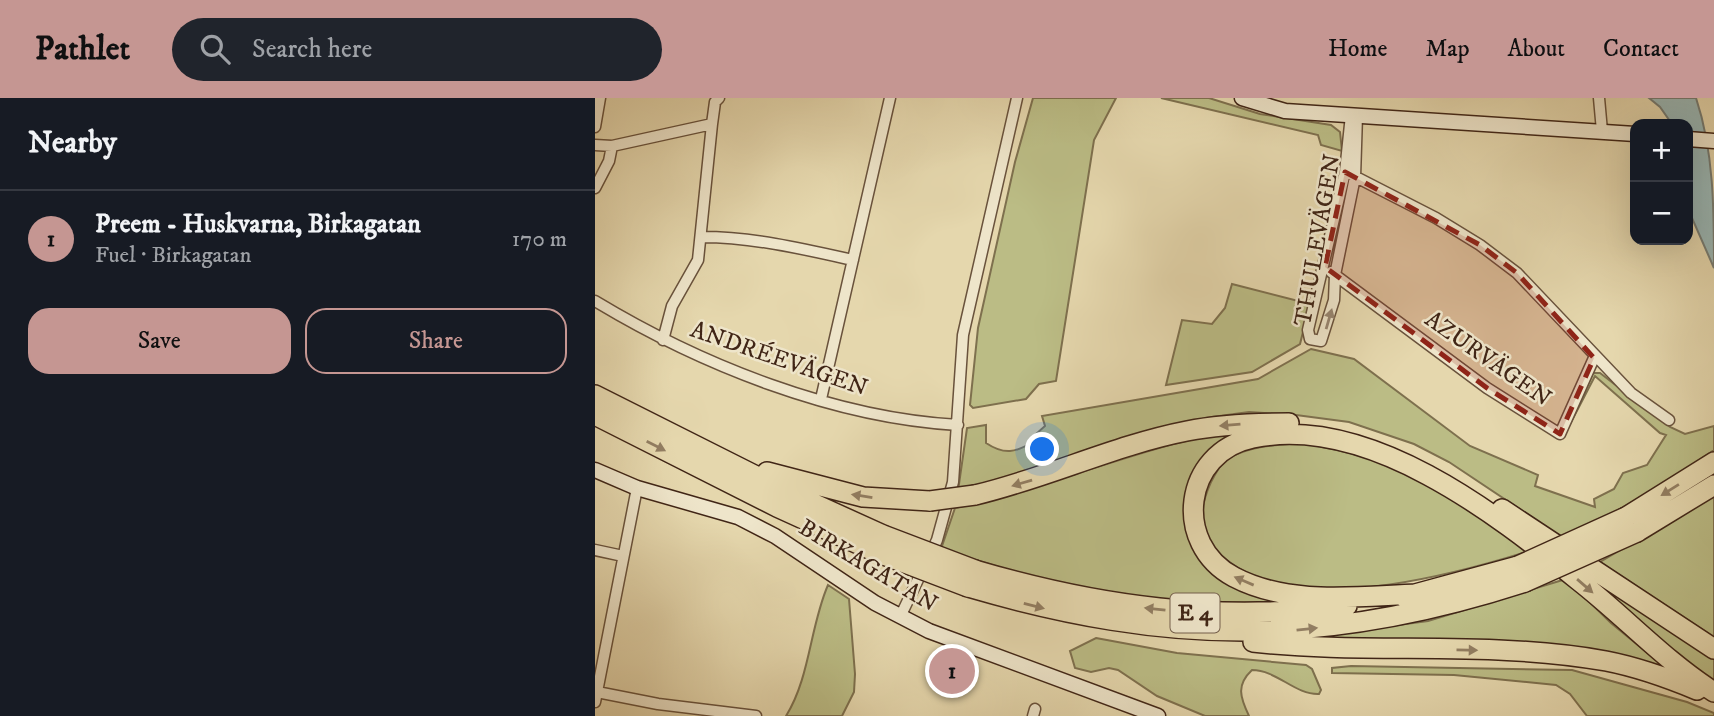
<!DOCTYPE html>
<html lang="en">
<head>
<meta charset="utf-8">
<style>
  :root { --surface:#171b24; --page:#20242c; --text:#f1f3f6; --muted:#9ea1a6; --line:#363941; --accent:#c59692 }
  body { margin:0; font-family:"IM FELL DW Pica",serif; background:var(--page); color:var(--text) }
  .controls { position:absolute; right:21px; top:21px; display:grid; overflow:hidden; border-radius:14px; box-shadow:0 7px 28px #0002 }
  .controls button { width:63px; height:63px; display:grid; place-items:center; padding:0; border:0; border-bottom:2px solid var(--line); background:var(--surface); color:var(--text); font:35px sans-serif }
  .you { position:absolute; left:448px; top:352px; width:24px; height:24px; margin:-18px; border:5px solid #fff; border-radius:50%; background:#1a73e8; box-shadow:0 0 0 10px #1a73e833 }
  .badge { display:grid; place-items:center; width:46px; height:46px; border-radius:50%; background:var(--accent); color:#111; font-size:23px; font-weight:700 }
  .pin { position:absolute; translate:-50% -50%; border:4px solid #fff; box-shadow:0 2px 7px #0006 }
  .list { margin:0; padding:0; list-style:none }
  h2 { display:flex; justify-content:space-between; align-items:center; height:91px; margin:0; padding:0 28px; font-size:30px }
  h2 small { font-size:23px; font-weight:400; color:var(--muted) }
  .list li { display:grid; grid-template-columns:46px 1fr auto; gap:21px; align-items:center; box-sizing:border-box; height:98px; padding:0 28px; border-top:2px solid var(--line) }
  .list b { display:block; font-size:26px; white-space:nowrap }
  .list p { margin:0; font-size:23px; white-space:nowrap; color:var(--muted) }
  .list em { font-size:23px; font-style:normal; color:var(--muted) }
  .actions { display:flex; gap:14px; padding:21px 28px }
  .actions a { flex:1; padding:16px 0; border:2px solid var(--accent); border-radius:21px; text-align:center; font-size:24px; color:var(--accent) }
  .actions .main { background:var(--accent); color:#111 }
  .icon { flex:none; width:38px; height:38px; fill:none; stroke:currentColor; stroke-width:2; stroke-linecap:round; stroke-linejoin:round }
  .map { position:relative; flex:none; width:1119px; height:618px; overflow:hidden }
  header { display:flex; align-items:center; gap:42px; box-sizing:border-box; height:98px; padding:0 35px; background:var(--accent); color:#111 }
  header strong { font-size:33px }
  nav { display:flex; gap:38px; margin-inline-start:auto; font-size:24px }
  .search { width:490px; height:63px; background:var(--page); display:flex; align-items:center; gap:18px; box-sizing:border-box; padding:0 24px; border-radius:38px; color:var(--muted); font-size:26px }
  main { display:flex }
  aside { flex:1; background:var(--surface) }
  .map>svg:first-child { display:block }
  .green { fill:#bbbc85; stroke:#7e704e; stroke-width:2 }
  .water { fill:#9ab7b5; stroke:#767d75; stroke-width:2 }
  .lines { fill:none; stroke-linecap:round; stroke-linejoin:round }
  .street-casing { stroke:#69523c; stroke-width:13 }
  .secondary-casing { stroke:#402516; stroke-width:17 }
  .highway-casing { stroke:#402516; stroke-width:22 }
  .street { stroke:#eee5ca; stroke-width:10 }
  .secondary { stroke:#eee5ca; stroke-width:14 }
  .highway { stroke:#e5d7ad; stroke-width:19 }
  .highway-bridge-casing { stroke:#402516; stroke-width:22; stroke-linecap:butt }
  .highway-bridge { stroke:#e5d7ad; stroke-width:19 }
  .oneway { fill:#978570 }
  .oneway2 { fill:#927e62 }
  .marked { fill:#8f2418; fill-opacity:0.2; stroke:#8f2418; stroke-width:5; stroke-dasharray:14 9; stroke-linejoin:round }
  .labels { text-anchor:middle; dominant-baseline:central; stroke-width:5; stroke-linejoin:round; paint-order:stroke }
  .shield { fill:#eee5ca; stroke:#745f4c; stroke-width:2 }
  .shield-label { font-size:23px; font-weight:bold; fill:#402516 }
  .street-label { font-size:24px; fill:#402516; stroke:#eee5ca }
</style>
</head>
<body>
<header>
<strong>Pathlet</strong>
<div class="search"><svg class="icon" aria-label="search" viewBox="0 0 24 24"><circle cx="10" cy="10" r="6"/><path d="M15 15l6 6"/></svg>Search here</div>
<nav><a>Home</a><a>Map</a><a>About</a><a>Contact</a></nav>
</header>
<main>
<aside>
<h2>Nearby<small></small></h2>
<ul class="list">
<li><span class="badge">1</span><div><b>Preem - Huskvarna, Birkagatan</b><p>Fuel · Birkagatan</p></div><em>170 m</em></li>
</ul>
<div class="actions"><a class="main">Save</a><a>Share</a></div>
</aside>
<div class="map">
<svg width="1119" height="618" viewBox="0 0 1119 618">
  <rect width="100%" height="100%" fill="#e5d7ad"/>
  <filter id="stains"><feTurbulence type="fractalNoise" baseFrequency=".00286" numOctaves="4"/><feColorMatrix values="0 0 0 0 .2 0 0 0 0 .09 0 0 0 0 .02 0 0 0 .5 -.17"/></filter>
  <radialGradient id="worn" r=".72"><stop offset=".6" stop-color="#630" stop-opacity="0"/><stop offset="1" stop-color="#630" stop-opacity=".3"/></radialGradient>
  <!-- green -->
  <path class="green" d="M438 0H521L499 42 461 283 444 286 431 301 378 310 375 307 383 230 420 64Z
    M566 0H614L665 16 736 27 745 34 747 53 726 47 723 37Z
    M637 186 715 206 705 246 657 274 571 287 587 222 617 226 630 210Z
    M716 251 759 261 875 348 943 377 940 388 1000 409 999 401 1019 391 1028 375 1052 367 1071 337 1065 335 1000 278 973 330 998 275H1005L1075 329 1090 336 1119 328V352C1071 385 1021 416 968 440L854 364 819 346 754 324 701 317 654 314 610 320 363 393 372 330 391 327V345C409 357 421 355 439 343L441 336 450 328 447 318 663 281Z
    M668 329 738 336 819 364 897 411 1119 558V587C1072 561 1036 523 997 487 972 465 943 446 915 428 844 379 783 340 695 334 671 333 637 334 619 352 579 394 588 457 641 484 666 497 695 499 723 503 653 506 583 506 513 496 456 487 401 468 346 451L360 410C466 388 560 340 668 329Z
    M708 345C742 352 776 358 807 373 852 394 893 425 934 453 864 475 726 512 656 477 614 456 595 429 616 384 621 375 626 364 636 359 659 347 683 347 708 345Z
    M1119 397V539L1005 464Z
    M971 481 1016 525 1072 571 691 542 833 523Z
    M233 487 254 501 260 576 259 594 247 618H191C215 580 215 528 233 487Z
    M501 540 582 555 711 567 717 571 726 592 724 596C700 597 682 572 657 572 641 587 645 599 654 618H610L562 598 523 572 514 570 496 574 480 570 475 553Z
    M756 568 977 572 1092 604 1119 615V618H992L975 596 961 587 859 577 737 575V570Z"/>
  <!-- water -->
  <path class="water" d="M1054 0H1101C1119 54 1119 112 1119 170L1093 111V26H1077L1065 9Z"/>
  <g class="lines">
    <!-- street casing -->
    <g class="street-casing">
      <path id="street" d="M1004 0 1007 33
        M756 17 750 74 713 232 715 241 726 243 739 202 740 177 760 79 762 17
        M0 29 5 0
        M0 47 17 48 117 26
        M755 76 841 120 885 147 922 175 1036 295 1074 322
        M0 90 14 63 17 48
        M107 139C158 139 209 151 258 162
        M736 174 892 290 965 336 999 260
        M0 203C106 267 239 320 363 327
        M68 242 77 208 103 162 117 26 120 4 124 0
        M226 301 295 0
        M0 452 28 458
        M305 519 342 442 358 384 368 237 422 0
        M2 594 63 606 161 618
        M0 604 42 390
        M438 618 440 611"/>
    </g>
    <!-- secondary casing -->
    <g class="secondary-casing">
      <path id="secondary" d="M647 0 690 13 1040 36
        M1093 41 1119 43
        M0 372 42 390 143 419 180 438 280 505 334 533 563 618"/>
    </g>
    <!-- highway casing -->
    <g class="highway-casing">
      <path id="highway" d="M0 297 191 393 288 437
        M0 317 182 409 281 454
        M172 374 268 399 335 403
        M380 397C452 380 520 347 592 333 626 326 660 325 694 325
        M907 411 1119 551
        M1031 419 1119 364
        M1042 434 1119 387
        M380 472C506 509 621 524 752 508
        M373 489C575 548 730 549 930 484
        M822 496C763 498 694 508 639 479 577 446 588 354 658 340 773 316 900 415 984 483 1030 519 1069 562 1119 594
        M809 499 923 468
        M658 544C775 557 895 542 1011 563 1042 569 1073 580 1102 592"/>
    </g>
    <!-- street -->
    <use href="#street" class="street"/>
    <!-- secondary -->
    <use href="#secondary" class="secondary"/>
    <!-- highway -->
    <use href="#highway" class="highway"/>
    <!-- highway-bridge casing -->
    <g class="highway-bridge-casing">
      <path id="highway-bridge" d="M335 403 380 397
        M288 437 380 472
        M281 454 373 489
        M923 468 1031 419
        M930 484 1042 434"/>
    </g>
    <!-- highway-bridge -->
    <use href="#highway-bridge" class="highway-bridge"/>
  </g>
  <!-- one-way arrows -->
  <defs><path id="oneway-solid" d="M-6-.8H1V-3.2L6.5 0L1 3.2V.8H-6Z" transform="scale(1.75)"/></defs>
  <use class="oneway" href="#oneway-solid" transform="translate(734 221) rotate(-74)"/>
  <g class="oneway2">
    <use href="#oneway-solid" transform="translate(635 327) rotate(175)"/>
    <use href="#oneway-solid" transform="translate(61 348) rotate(27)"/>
    <use href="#oneway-solid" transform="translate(427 385) rotate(164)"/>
    <use href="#oneway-solid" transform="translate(1075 392) rotate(148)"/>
    <use href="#oneway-solid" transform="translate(267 398) rotate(-171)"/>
    <use href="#oneway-solid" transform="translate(649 483) rotate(-157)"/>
    <use href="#oneway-solid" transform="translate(990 488) rotate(41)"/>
    <use href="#oneway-solid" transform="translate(439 508) rotate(14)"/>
    <use href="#oneway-solid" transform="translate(560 511) rotate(-174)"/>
    <use href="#oneway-solid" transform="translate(712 531) rotate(-6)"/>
    <use href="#oneway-solid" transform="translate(872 552) rotate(1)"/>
  </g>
  <!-- marked area -->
  <path class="marked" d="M750 74 885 147 922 175 999 260 965 336 892 290 730 169Z"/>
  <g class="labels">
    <!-- shield labels -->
    <rect class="shield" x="575.5" y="495.5" width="49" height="39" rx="5"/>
    <g class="shield-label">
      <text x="600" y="515">E 4</text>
    </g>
    <!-- street labels -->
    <g class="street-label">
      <text transform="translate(723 142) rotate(-80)">THULEVÄGEN</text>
      <text transform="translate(184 261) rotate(19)">ANDRÉEVÄGEN</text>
      <text transform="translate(893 261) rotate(35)">AZURVÄGEN</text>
      <text transform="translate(273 468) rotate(31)">BIRKAGATAN</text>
    </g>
  </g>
  <rect width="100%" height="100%" filter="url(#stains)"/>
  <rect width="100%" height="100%" fill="url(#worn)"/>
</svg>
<div class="controls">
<button>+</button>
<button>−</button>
</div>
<div class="you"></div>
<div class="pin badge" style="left:357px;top:573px">1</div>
</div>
</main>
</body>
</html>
